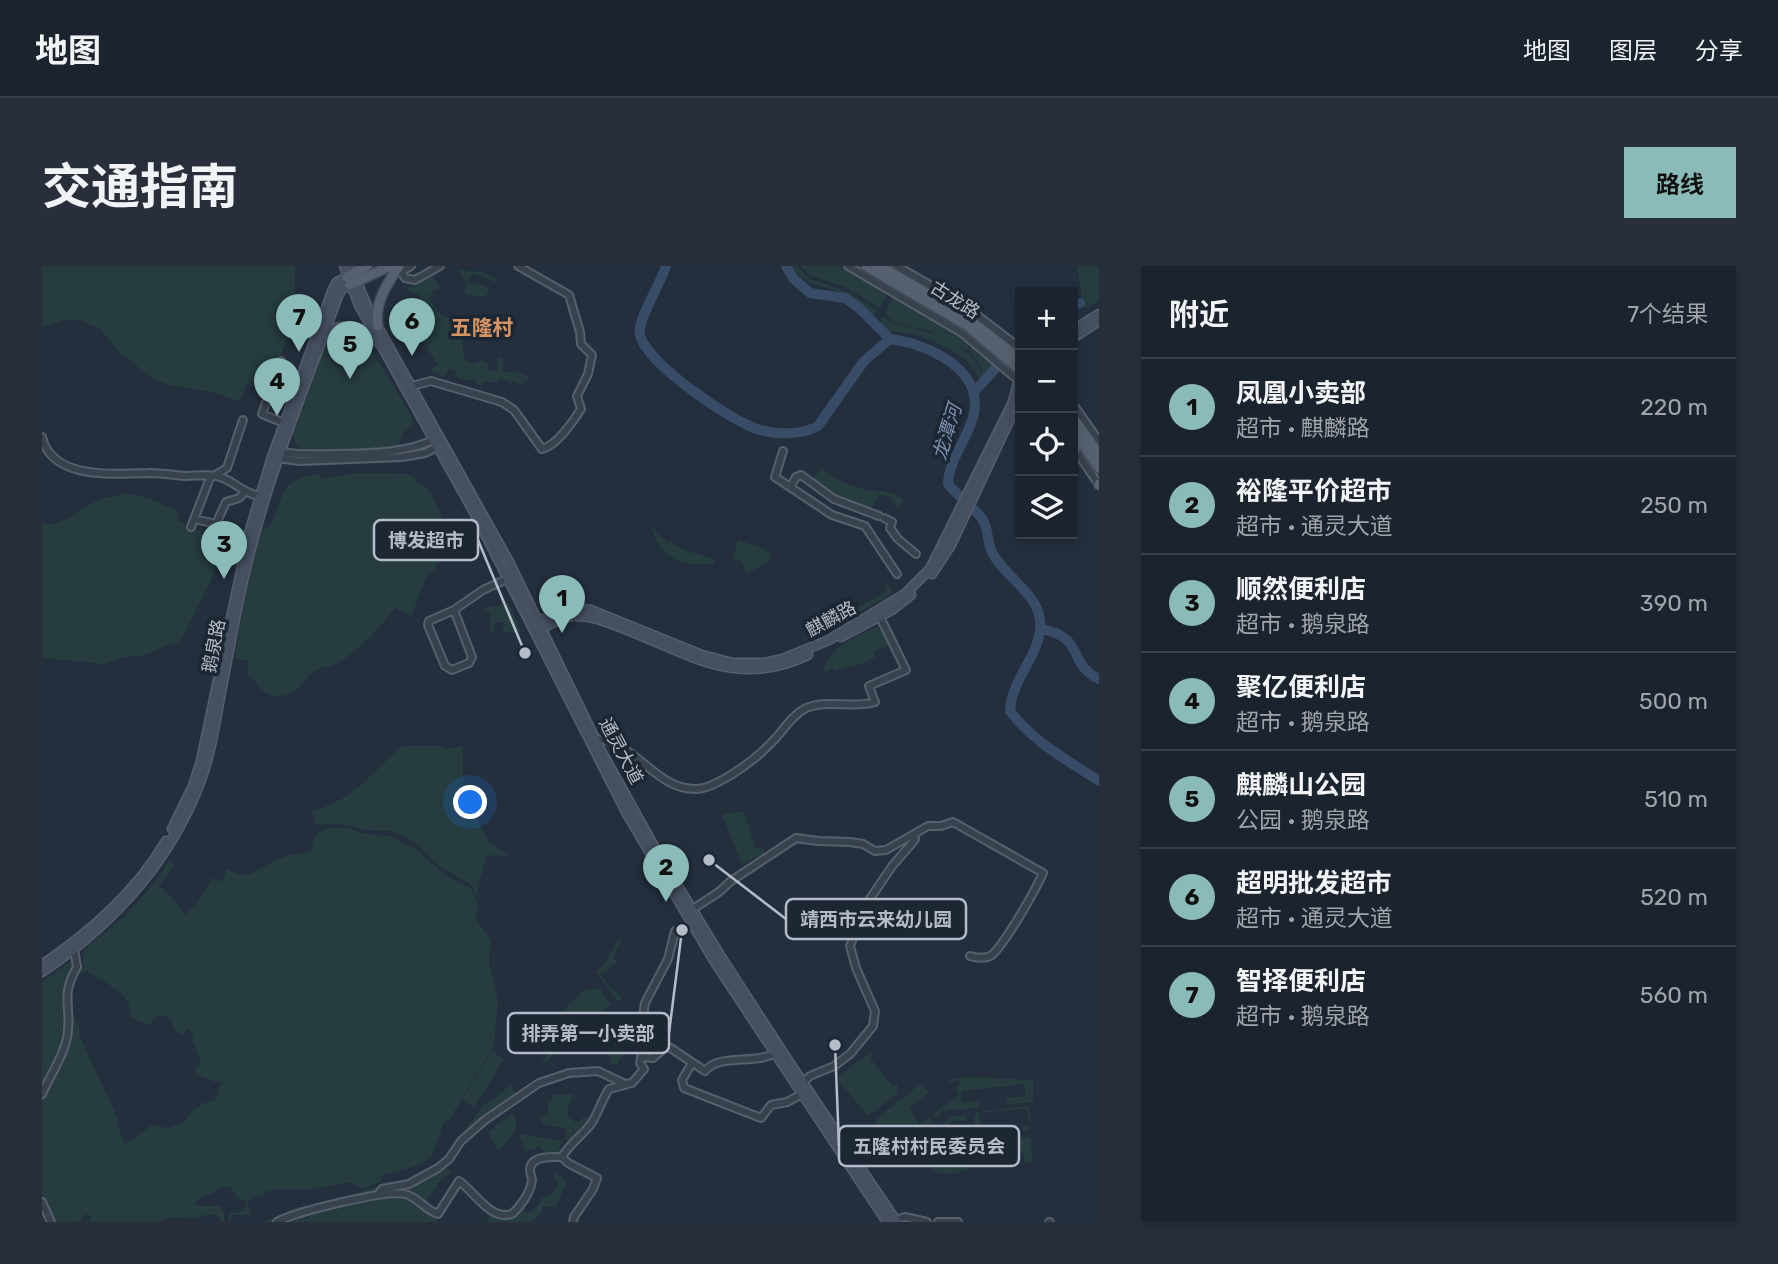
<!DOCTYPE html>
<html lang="zh">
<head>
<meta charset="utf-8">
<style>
  :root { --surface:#1b232e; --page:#282f3a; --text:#f1f3f6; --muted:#a0a4aa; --line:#39404a; --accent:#8bbbb9 }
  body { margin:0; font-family:Rubik,"Noto Sans SC",sans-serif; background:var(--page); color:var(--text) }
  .controls { position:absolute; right:21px; top:21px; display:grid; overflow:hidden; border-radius:0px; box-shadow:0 4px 10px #0003 }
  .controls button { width:63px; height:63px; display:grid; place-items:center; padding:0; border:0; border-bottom:2px solid var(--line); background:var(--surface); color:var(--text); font:35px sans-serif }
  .you { position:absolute; left:429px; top:537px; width:24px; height:24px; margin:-18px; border:5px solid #fff; border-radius:50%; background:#1a73e8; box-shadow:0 0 0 10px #1a73e833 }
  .badge { display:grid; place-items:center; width:46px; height:46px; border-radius:50%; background:var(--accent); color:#111; font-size:23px; font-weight:700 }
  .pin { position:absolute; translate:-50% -58px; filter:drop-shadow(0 2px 4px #0008) }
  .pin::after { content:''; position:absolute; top:37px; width:24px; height:21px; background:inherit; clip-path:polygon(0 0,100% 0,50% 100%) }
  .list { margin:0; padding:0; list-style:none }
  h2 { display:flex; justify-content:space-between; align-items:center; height:91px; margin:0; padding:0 28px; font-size:30px }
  h2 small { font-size:23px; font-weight:400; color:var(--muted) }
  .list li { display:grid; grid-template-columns:46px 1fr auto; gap:21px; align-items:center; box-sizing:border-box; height:98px; padding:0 28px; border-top:2px solid var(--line) }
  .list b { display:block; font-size:26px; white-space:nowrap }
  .list p { margin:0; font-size:23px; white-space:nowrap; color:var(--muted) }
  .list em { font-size:23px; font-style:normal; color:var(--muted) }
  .icon { flex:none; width:38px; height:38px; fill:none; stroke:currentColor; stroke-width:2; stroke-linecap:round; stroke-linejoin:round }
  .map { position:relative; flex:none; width:1057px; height:956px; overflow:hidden; border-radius:0px }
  header { display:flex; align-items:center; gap:42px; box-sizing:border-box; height:98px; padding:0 35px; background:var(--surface); border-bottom:2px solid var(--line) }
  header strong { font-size:33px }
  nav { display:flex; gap:38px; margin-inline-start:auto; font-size:24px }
  .intro { display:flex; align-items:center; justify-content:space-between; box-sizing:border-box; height:168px; padding:0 42px }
  h1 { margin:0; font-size:49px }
  .button { padding:18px 32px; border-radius:0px; background:var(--accent); color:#111; font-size:24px; font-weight:700 }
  main { display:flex; gap:42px; padding:0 42px }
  aside { flex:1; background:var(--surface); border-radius:0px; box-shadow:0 4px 10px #0003 }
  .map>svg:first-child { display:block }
  .green { fill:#263c3f }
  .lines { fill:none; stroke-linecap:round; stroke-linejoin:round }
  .river { stroke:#394c67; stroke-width:10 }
  .street-casing { stroke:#565f6c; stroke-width:10 }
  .secondary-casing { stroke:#565f6c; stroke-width:11 }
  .primary-casing { stroke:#414a57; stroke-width:12 }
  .street { stroke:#38414e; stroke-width:6 }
  .secondary { stroke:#465061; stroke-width:8 }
  .primary { stroke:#56606e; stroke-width:9 }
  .labels { text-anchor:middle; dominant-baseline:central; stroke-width:7; stroke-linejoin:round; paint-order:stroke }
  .street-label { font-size:18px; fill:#b4bcc9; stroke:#1d2633 }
  .water-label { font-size:19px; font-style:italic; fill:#7c92b1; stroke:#1d2633 }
  .quarter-label { font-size:21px; font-weight:bold; fill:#d59563; stroke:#1d2633 }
  .leader { fill:none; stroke:#b4bcc9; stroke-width:2.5 }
  .callout-dot { fill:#b4bcc9; stroke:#1d2633; stroke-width:2.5 }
  .callout { fill:#1d2633; stroke:#b4bcc9; stroke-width:2.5 }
  .callout-label { font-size:19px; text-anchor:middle; font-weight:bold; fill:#b4bcc9 }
</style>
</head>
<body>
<header>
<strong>地图</strong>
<nav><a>地图</a><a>图层</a><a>分享</a></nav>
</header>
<div class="intro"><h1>交通指南</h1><a class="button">路线</a></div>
<main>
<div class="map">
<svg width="1057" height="956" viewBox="0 0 1057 956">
  <rect width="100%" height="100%" fill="#242f3e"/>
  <!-- green -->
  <path class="green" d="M0 0H253V30L263 29 232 105 222 102 214 109 210 120 205 118 198 135 170 126 126 119 108 111 73 82 59 63 37 54H23L0 61Z
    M750 0H755L768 13 809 27 835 45 830 50C822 45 817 37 809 32 789 18 762 23 750 0Z
    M759 0H797L841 25 844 30 837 42 804 21 769 10Z
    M1035 0H1057V35L1043 43 1041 38Z
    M417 4 430 6 440 5 455 14 453 16 430 7 426 16 433 19 435 16 448 23 443 31 423 28 425 19Z
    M392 8 391 11 398 20 396 24H391L387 33 400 49 416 56V68L420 69 422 93 431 98 440 94 446 98V104L455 105 457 91 462 93 461 105 478 107 487 111 479 120 471 115 469 118 467 115 457 113 456 116H442L441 119H434V113L426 114 413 111 414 105 407 102 404 109 401 111 388 104 396 98 360 47 363 45 361 41 365 38 373 44 372 49 378 47 382 40 378 30 365 24 366 21H370Z
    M851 32 895 55 927 77 926 82 925 84 885 64 853 57 843 47Z
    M841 50C850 59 859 59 871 62 896 68 931 82 939 106L940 102 929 87V78L951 100 940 112 937 111 924 93 898 78 872 68 842 64 836 58Z
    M306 63 318 69 325 77 369 149 371 160 361 166 357 179 348 184 261 185 254 178 250 167 284 74 296 65Z
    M780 202C791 213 810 221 825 224 839 226 851 224 862 235L857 242 850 237V232L837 228 829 242 797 230 771 213Z
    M312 207 366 208 369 210 389 227 403 257H406L409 275 396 280 394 306H386L370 348 368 350 353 342C336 363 315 389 289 400 285 401 283 400 278 402 261 410 256 431 234 430 217 429 217 413 205 409L207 395 192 392 209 301 220 263 227 261 229 258C242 229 239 211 278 208L279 213Z
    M82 227 107 232 137 246 135 254C148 260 161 263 165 277L181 286 183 291 178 292 173 298V306L137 378 126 379 103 389 78 392 62 398 0 392V258C26 261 38 239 61 233 68 230 74 231 82 227Z
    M609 261 613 262 615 268 624 274V278L627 275 645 285 672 293V297C640 301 620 295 609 261Z
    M696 274 721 282 729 288 728 295 705 307 698 293 690 295Z
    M846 318 850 326 846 330 778 368 774 366 845 325 843 320Z
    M467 337 479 367 461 366 462 356H453L452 366H448V345H440V343Z
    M840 358 851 377 832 386 833 391 823 397 793 405 791 402 780 409C784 382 817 369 840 358Z
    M360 480H401L403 483 421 480C421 489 420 499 421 507 422 525 437 558 446 574 450 582 461 583 467 591L445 589C442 603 434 620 436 633L428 618 398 601 375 578 351 565 326 564 297 558 274 559 270 545C313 534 329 507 360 480Z
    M702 545 713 581 715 583 720 582 723 587 700 598 680 548Z
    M289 562H307L320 567 351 571 376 585 404 610 429 622 437 640 433 652 449 674 447 696 456 735 452 780 407 854 402 856 390 890 381 898 342 909 339 911 340 915 321 923 308 916 267 924 240 923 222 926 221 931 215 929 205 935 209 947 208 949H190L189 956H186L188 947 201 945 204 942 203 935 196 932 188 921H177C171 931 158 928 153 937L156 940H177L182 946V956H178V951L170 948 149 952 129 951 117 956H49L48 950 43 948 37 956H12L0 930V832L21 793 28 775 30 753H32L39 764 37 769 77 855 75 858 83 878 110 859 126 862 142 856 150 846 160 838 173 834 179 815 174 816 154 809V802L159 797 150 773 151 767 146 763 141 769C133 765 131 763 129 754L121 749 113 752 108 759 87 751C94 729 61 716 45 705L38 709 43 682 82 651 109 621 128 594 131 600 117 620 132 634 142 649 154 639 171 612 180 616 185 603C209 617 217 600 241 591 249 588 260 588 269 586 271 572 274 564 289 562Z
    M576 673 580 674 571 691 575 696 558 708 567 720 580 732 576 736 554 706 564 695Z
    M30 694 34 699C19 720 25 739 22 763 20 783 12 804 0 820V716Z
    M553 722 560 725 565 735 570 737 504 796 499 795 531 766 520 758 521 744 543 724Z
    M577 762 581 766 585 767 589 764 593 766 586 780 588 783 576 794V799L573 797 571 800 567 796 570 791 553 780 549 771 559 764 569 772Z
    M450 785 462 793 432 841 420 834Z
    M828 786 831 788 828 792 851 821 856 818 855 828 826 850 796 814 797 810Z
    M927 811 991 814V836L965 839 964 832 984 830 982 818 919 825 920 837 937 835V842L900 845 895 852 891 848 917 829 913 823 918 818 915 814 909 817 906 814Z
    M878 818 887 827 867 842 878 858 888 851 893 860 888 873 872 875 863 869C851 874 840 870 833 860L835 853Z
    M469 819 475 829C445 847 427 877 400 898 380 913 358 915 336 923 300 936 264 944 228 956H220L255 941 276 939 283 935 313 930 321 924 363 915 396 899 442 839Z
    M532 828 526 840V851L535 857 542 851 548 854 529 875 523 874 524 863 502 858 496 851 506 849V835L510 834 509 829Z
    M984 840 987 842 989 859 986 865H981V861L988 860 985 842 937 847 939 866H946V869L937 870 933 868 932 851 935 846Z
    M470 847C482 862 467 874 456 885L446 866Z
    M922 849 925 854 907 856 909 883 927 882 928 903C915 908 889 914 887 894L901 857 909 851Z
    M477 868 520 875 517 882 520 888 504 889 503 885 496 879 493 884 486 883 485 889Z
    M988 871 991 895 983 898 981 886 978 885 976 873 962 874V872Z
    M403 900 410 906 400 913 384 934 388 942 370 927 369 918Z
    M512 906 525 915 514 941 501 940 500 946 490 956H444L449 947 454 950 477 943 487 947 496 940 499 933C510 929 513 926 516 915L512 911Z
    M364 931 375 937 396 956H238L262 949 264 954 267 949 337 932Z"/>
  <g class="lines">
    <!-- river -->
    <path class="river" d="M624 0C619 17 594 56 598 69 605 98 690 156 718 164 736 169 760 169 776 160L822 95 848 73C883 77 941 102 932 147 927 172 907 192 906 218 916 230 927 238 937 249 947 259 944 271 949 284 961 312 1003 329 998 365 994 393 969 416 968 445 991 476 1025 494 1057 515
      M744 0 751 12 768 27 803 32 817 42 848 73
      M1031 40 1038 37
      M932 126 978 75
      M999 363C1044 371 1024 397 1057 413"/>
    <!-- street casing -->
    <g class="street-casing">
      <path id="street" d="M806 0 920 67 978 116
        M855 0 919 37 978 82
        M359 5 363 12 373 14 398 0
        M356 7 369 0
        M239 95 220 148 242 157
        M370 120 389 115 460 136 472 144 500 183C514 180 531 156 539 143L535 130 546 108 550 89 539 78 538 66 527 29 476 0
        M1031 138 1057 175
        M0 171C10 215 76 208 109 207 120 207 131 209 142 210 152 210 163 208 174 210 192 213 198 227 218 230
        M1032 182 1057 219
        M236 185C254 190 273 188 291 188 328 187 361 188 394 173
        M741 185 733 211 790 249 823 260 855 308
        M235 192 258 195 360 191 383 187 397 180
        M749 220 754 211 759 209 792 233 837 250
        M842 252 850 256 848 262 856 273 874 288
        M153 253 174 258 184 236 197 232 202 227
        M149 261 168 212 185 202 201 154
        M412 344 430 391 427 397 410 404 403 400 386 359 387 355 412 344 441 324 467 312
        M554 473C592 474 613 523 653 523 674 523 711 495 726 480 740 468 747 451 764 442 785 433 811 443 833 436L827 420 864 404 838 351
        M651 643 677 626 689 615 754 572 776 575 808 576 821 578 833 585 844 584 886 560H899L911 556 1001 607C993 625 964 676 950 689 944 693 934 692 928 690
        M601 791 611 792 624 781H627L663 805C677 787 713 799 733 787
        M650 797 640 814 642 822 719 852 729 839 745 836 760 828
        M761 817 768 810 792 800 808 788 831 760 833 745 814 702 808 680 825 637 851 599 871 576 873 573 870 569
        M0 828C8 809 21 792 25 772 31 741 17 732 35 701L32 683
        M520 891 526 897 555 912 551 923 532 951 531 956
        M336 928 340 923 367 918 396 902 407 893 419 875 443 854 497 817 527 807 556 805 583 818 590 817 602 803 598 797 604 763 601 750 603 737 626 693 633 665
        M0 936 9 956
        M853 954 863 951 885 956
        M235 956C252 946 346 923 363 928 376 931 383 944 396 948L417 915C433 926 448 955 470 948 479 940 488 927 490 915 490 911 488 908 488 904 488 889 511 891 520 891 528 877 539 871 549 858 556 847 560 834 567 823L586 818
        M896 956H916
        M1007 956H1008"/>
    </g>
    <!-- secondary casing -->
    <g class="secondary-casing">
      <path id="secondary" d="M302 0 317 39 433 248 585 548 674 698 845 956
        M308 0 328 47 466 294 558 483 614 584 681 694 751 802 855 956
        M1031 64 1057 48
        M281 67C302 55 318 61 335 76
        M1031 72 1057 55
        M890 308 909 279 969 151
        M495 356C514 347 528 340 549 344L660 389 691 397H722L740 393 787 374 863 328 888 303 971 136 978 109
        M497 364C508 358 518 352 531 350 550 349 566 357 583 363 648 388 695 423 766 389
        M799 371 850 344 869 329
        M130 563 151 520 159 495 207 267 230 191 291 23 295 16 305 11
        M0 699C49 665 94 626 124 575
        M0 706C71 658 129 595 159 514 170 484 174 452 180 421 189 376 196 330 208 286 230 199 265 115 296 30L300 23 308 19"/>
    </g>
    <!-- primary casing -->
    <g class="primary-casing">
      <path id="primary" d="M824 0 926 60 978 104
        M838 0 919 47 978 93
        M305 11 325 0
        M308 19 348 0
        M336 60C332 37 345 18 357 0
        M1031 151 1057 188
        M1031 164 1057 202
        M1033 184 1035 170
        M1057 219V218"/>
    </g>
    <!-- street -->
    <use href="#street" class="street"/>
    <!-- secondary -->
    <use href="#secondary" class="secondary"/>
    <!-- primary -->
    <use href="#primary" class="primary"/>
  </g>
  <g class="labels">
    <!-- street labels -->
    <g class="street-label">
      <text transform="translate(913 34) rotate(32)">古龙路</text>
      <text transform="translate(789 353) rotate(-29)">麒麟路</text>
      <text transform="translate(172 380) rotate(-79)">鹅泉路</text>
      <text transform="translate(579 485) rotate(62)">通灵大道</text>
    </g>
    <!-- water labels -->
    <g class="water-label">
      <text transform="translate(905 166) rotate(-73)">龙潭河</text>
    </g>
    <!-- quarter labels -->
    <g class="quarter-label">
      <text x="440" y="61">五隆村</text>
    </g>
  </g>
  <!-- callouts -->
  <path class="leader" d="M483 387L436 274M667 594L744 653M640 664L627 767M793 779L797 880"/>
  <g class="callout-dot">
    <circle cx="483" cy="387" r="7"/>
    <circle cx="667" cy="594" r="7"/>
    <circle cx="640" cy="664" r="7"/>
    <circle cx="793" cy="779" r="7"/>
  </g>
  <g class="callout">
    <rect x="332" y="254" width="104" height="40" rx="7"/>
    <rect x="744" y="633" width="180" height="40" rx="7"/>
    <rect x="466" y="747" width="161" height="40" rx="7"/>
    <rect x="797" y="860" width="180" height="40" rx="7"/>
  </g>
  <g class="callout-label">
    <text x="384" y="281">博发超市</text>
    <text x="834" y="660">靖西市云来幼儿园</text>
    <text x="546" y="774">排弄第一小卖部</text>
    <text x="887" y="887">五隆村村民委员会</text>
  </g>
</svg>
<div class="controls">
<button>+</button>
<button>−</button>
<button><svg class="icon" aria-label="locate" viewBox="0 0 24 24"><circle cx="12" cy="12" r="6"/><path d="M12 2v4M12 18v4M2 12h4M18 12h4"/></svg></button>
<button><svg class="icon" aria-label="layers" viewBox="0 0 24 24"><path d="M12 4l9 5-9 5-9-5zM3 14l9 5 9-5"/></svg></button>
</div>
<div class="you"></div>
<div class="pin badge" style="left:520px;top:367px">1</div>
<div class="pin badge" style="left:624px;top:636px">2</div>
<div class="pin badge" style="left:182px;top:313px">3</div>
<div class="pin badge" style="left:235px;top:150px">4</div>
<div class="pin badge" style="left:308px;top:113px">5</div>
<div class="pin badge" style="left:370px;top:90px">6</div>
<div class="pin badge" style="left:257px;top:86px">7</div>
</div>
<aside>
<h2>附近<small>7个结果</small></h2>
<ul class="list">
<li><span class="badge">1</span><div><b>凤凰小卖部</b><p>超市 · 麒麟路</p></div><em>220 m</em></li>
<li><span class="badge">2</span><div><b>裕隆平价超市</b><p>超市 · 通灵大道</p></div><em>250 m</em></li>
<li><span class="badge">3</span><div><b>顺然便利店</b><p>超市 · 鹅泉路</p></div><em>390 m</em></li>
<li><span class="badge">4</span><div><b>聚亿便利店</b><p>超市 · 鹅泉路</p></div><em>500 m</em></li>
<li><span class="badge">5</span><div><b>麒麟山公园</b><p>公园 · 鹅泉路</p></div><em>510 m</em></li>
<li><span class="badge">6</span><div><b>超明批发超市</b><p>超市 · 通灵大道</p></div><em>520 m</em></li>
<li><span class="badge">7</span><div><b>智择便利店</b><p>超市 · 鹅泉路</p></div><em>560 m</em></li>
</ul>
</aside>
</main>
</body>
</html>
